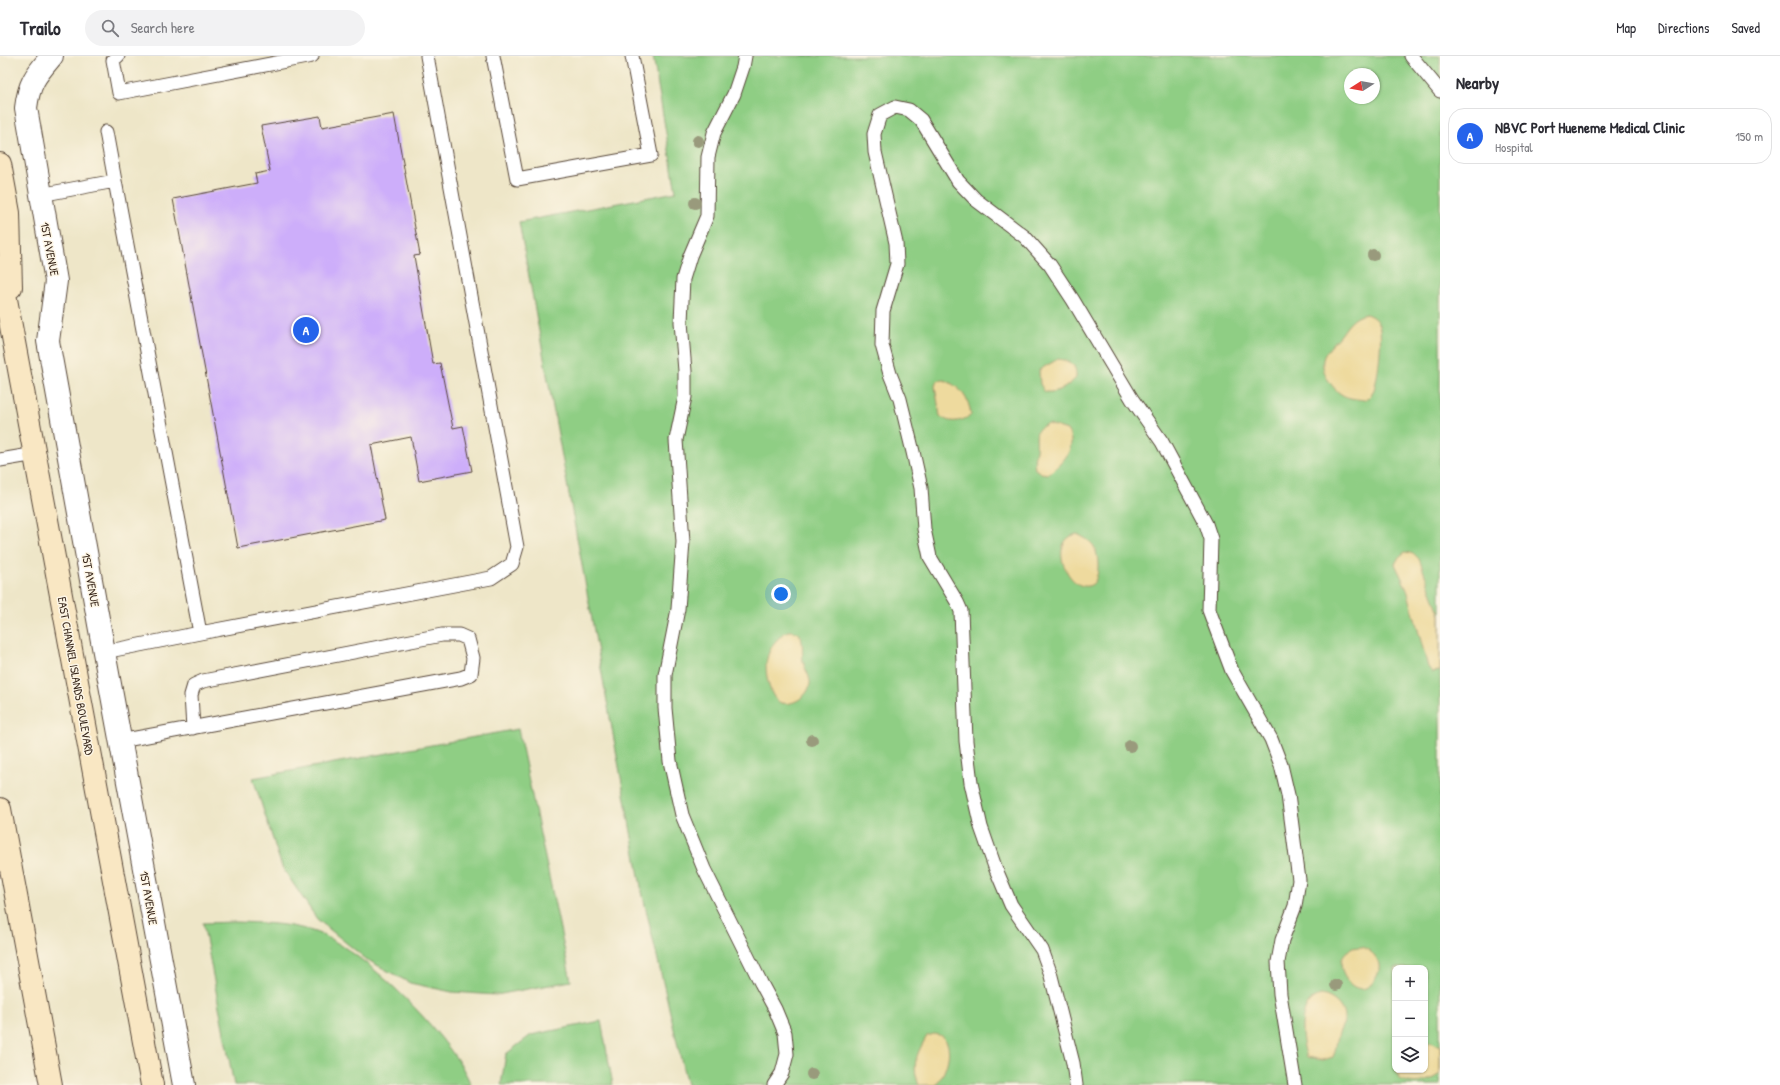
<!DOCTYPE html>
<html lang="en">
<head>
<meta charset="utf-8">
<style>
  :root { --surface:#fff; --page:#f2f2f3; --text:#2b2b33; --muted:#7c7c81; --line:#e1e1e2; --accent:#2563eb }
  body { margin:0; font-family:"Patrick Hand",sans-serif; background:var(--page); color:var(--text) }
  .controls { position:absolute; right:12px; bottom:12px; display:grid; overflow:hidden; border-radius:8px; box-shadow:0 1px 3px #0004 }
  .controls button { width:36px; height:36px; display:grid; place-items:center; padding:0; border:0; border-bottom:1px solid var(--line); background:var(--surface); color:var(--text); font:20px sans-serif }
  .compass { position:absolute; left:1344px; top:12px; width:36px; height:36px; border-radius:50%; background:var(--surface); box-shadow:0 1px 3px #0004; rotate:259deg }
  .you { position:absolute; left:781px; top:538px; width:14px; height:14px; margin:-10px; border:3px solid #fff; border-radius:50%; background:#1a73e8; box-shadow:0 0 0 6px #1a73e833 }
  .badge { display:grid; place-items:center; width:26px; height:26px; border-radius:50%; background:var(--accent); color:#fff; font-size:13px; font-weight:700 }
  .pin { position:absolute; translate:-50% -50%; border:2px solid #fff; box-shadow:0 1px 4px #0006 }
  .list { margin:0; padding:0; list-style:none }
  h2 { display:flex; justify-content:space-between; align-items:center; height:52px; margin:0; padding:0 16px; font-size:17px }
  h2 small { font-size:13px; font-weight:400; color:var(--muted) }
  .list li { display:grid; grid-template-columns:26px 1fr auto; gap:12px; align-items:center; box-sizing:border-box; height:56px; margin:0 8px 8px; padding:0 8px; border:1px solid var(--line); border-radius:16px }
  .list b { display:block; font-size:15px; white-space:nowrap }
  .list p { margin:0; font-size:13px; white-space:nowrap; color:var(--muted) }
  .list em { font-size:13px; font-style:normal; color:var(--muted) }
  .icon { flex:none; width:22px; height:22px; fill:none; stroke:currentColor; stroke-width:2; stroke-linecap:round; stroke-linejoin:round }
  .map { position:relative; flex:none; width:1440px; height:1029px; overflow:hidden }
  header { display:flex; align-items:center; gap:24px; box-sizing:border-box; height:56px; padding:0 20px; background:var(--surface); border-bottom:1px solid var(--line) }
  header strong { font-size:19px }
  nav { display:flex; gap:22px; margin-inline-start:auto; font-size:14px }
  .search { width:280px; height:36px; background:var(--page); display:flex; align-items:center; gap:10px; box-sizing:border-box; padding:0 14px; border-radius:22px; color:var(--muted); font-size:15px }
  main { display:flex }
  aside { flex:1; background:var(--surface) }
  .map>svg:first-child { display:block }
  .green { fill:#8fce84; stroke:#657c51; fill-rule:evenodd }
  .sand { fill:#eeda9e; stroke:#94825e }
  .building { fill:#cdaefa }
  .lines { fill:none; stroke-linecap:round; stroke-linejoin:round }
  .lane-casing { stroke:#564638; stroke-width:15 }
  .street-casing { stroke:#564638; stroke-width:24 }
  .secondary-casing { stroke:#564638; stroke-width:24 }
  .lane { stroke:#fff; stroke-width:13 }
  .street { stroke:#fff; stroke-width:22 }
  .secondary { stroke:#f9e7c3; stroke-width:22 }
  .tree { fill:#999a7c }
  .labels { text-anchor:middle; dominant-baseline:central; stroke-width:3; stroke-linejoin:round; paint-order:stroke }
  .street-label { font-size:12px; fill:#3b2a1e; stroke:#fcf5e5 }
</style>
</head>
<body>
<header>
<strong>Trailo</strong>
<div class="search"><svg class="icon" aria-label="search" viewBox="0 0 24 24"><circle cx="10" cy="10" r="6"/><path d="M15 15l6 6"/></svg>Search here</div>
<nav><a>Map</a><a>Directions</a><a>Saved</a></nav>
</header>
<main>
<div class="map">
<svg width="1440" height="1029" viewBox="0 0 1440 1029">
  <rect width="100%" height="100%" fill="#fcf5e5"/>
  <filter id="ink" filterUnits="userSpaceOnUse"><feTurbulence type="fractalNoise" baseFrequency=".025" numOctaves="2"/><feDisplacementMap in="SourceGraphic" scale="8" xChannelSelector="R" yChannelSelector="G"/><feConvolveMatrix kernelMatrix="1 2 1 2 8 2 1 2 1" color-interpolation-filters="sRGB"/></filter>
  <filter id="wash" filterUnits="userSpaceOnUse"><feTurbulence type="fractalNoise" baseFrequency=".012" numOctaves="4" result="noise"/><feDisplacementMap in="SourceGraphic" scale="16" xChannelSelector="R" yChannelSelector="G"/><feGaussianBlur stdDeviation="0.9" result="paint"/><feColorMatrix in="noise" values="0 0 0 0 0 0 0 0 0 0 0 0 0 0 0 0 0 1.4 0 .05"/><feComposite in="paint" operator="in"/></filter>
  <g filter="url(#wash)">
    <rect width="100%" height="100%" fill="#eee6c8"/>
    <!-- green -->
    <path class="green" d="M653 0H1440V1029H687L642 836 519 166 676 136ZM1350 18H1374V42H1350ZM1395 912H1425V1014H1395Z
      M518 673 571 925 496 939 452 936 410 927 366 903 317 863 282 811 253 722Z
      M236 866C261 867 287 867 312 875 361 890 452 981 471 1029H234L203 867Z
      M601 965 613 1029H501L506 998 531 979Z"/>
    <!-- sand -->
    <path class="sand" d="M1366 258C1372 260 1376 263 1379 269 1383 279 1378 329 1372 338 1371 340 1367 342 1365 344 1358 343 1348 343 1341 338 1332 332 1321 316 1323 304 1324 296 1336 285 1341 279 1348 269 1353 261 1366 258Z
      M1058 303C1071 305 1077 309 1076 322 1067 331 1059 337 1045 336L1040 328 1039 314Z
      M944 324C960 330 969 342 971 359 962 366 949 368 940 360L935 330 937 325Z
      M1049 368 1067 374C1079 391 1062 408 1048 418L1041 417 1035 413C1034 406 1034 402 1036 395 1038 380 1031 373 1049 368Z
      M1077 478C1083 481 1089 484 1093 489 1099 497 1101 524 1091 529 1070 539 1045 485 1077 478Z
      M1405 496 1413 497 1419 503 1440 559V615L1432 616 1428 611 1407 533 1395 508 1399 501Z
      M788 575C807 574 801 593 803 605 804 612 809 618 810 625 811 639 792 652 779 646 769 640 764 614 767 603 769 592 778 580 788 575Z
      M1363 891C1377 898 1385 910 1374 925 1355 951 1326 904 1351 893 1354 891 1359 891 1363 891Z
      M1321 939C1333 941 1345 951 1344 965 1343 970 1339 975 1338 980 1336 987 1336 995 1333 1001L1323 1004 1307 1001C1300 983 1297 945 1321 939Z
      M934 978C958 980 948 1017 935 1029H919C911 1009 917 997 927 980Z
      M1430 986 1440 990V1018C1427 1027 1414 1029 1399 1023L1396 1014H1425V987Z"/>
    <g id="blocks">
      <!-- building -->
      <path class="building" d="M394 58 420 199 414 200 433 308 440 307 453 372 463 370 472 415 419 425 411 381 371 389 385 464 238 492 173 143 257 127 255 118 270 115 261 70 320 60 322 71Z"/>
    </g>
  </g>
  <g filter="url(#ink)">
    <use href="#blocks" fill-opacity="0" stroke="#564638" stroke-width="1"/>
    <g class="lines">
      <!-- lane casing -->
      <g class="lane-casing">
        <path id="lane" d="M118 0 113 4 119 37 312 0
          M493 0 517 123 651 99 632 0
          M745 0 743 11 734 38 714 77 708 101 707 160 690 200 683 223 681 266 685 315V341L676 384 683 486 678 553 665 619V652L670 705 682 759 704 813 761 927 775 953 785 977 787 998 782 1017 774 1029
          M1411 0 1440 35
          M106 76 115 125
          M40 139 115 125 200 577 104 596
          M0 404 36 398
          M200 577 491 522 512 508 517 491 427 0
          M120 685 461 622 471 618 473 602 468 583 459 579H442L203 625 194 629 191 639 193 672
          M1076 1029 1073 1007 1050 916 1042 894 1011 849 995 811 981 771 971 727 966 685 961 555 957 546 930 501 924 473 921 432 913 396 900 343 890 318 882 289 883 255 897 208 896 187 875 96 874 78 880 59 895 51 909 54 921 64 958 125 976 144 1025 181 1050 209 1073 244 1132 343 1162 386 1206 468 1211 483 1209 554 1232 615 1271 683 1281 709 1288 739 1299 824 1295 850 1282 884 1278 906 1280 938 1295 1029"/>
      </g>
      <!-- street casing -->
      <g class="street-casing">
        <path id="street" d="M52 0C36 19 29 26 26 52L56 225 48 285 104 596 184 1029"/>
      </g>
      <!-- secondary casing -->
      <g class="secondary-casing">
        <path id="secondary" d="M0 108 9 157 11 231
          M0 211 152 1029
          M0 753 51 1029"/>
      </g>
      <!-- lane -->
      <use href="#lane" class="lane"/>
      <!-- street -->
      <use href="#street" class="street"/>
      <!-- secondary -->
      <use href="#secondary" class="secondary"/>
    </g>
    <!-- trees -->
    <g class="tree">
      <circle cx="698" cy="85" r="6"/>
      <circle cx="695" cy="147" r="6"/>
      <circle cx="1373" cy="199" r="6"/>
      <circle cx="812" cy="684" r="6"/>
      <circle cx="1130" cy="690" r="6"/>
      <circle cx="1336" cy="929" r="6"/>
      <circle cx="812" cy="1018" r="6"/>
    </g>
  </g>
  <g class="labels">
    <!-- street labels -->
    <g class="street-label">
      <text transform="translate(50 193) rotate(79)">1ST AVENUE</text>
      <text transform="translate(91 524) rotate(80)">1ST AVENUE</text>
      <text transform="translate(76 620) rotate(80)">EAST CHANNEL ISLANDS BOULEVARD</text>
      <text transform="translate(149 842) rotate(80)">1ST AVENUE</text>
    </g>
  </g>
</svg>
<div class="controls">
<button>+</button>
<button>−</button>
<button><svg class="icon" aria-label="layers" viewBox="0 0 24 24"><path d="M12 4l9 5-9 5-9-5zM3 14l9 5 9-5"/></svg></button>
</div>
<svg class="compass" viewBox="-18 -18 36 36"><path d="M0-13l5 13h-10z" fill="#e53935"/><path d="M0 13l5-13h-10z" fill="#7c7c81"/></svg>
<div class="you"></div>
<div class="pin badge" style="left:306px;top:274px">A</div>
</div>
<aside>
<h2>Nearby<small></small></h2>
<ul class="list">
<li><span class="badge">A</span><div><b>NBVC Port Hueneme Medical Clinic</b><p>Hospital</p></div><em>150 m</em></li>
</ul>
</aside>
</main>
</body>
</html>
